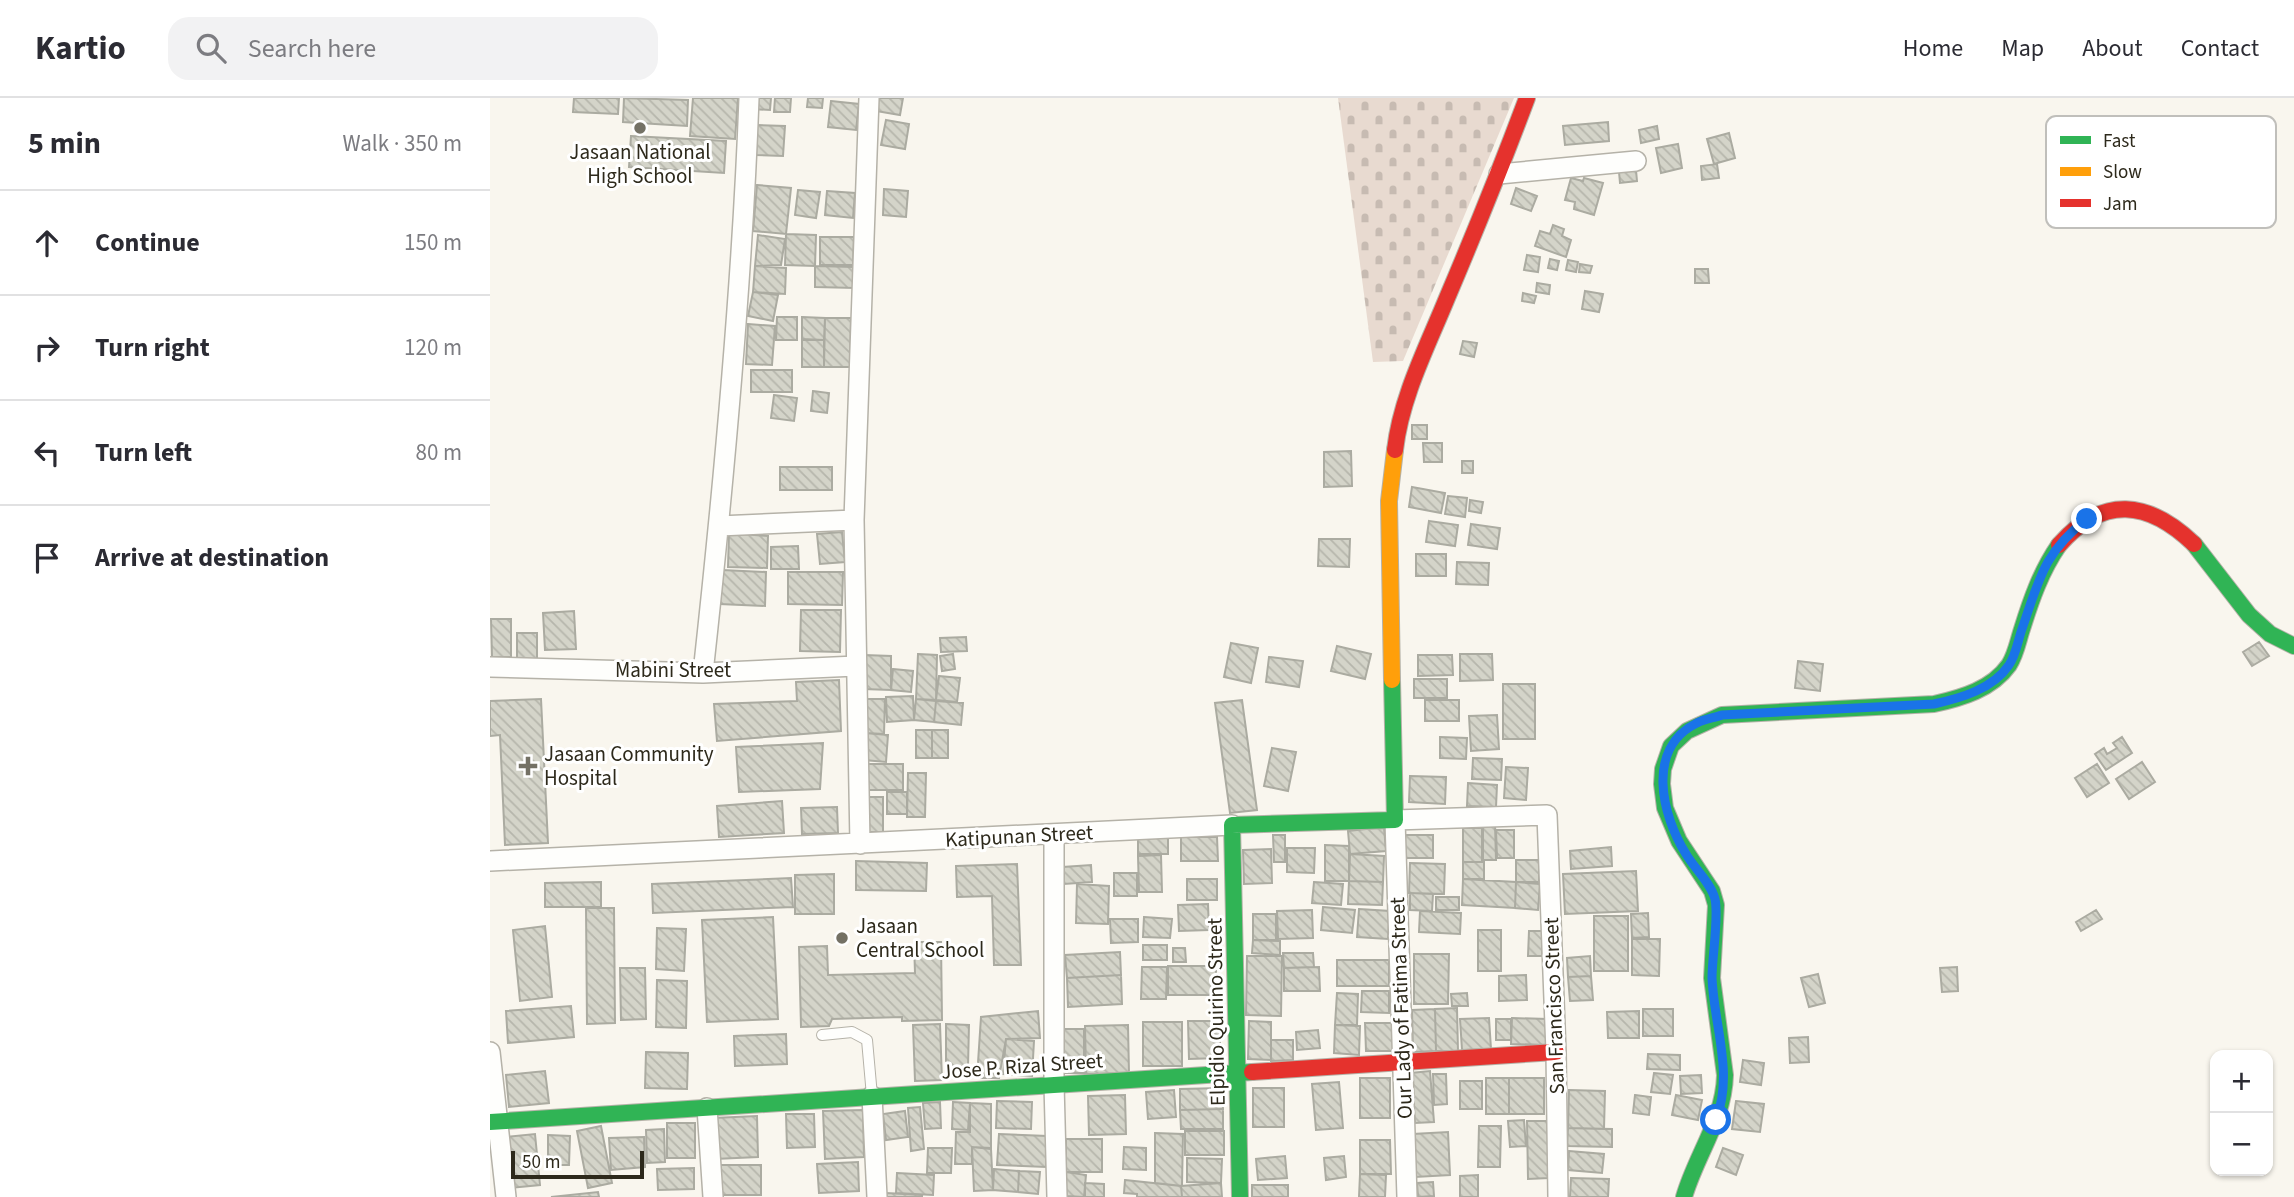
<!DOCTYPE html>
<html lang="en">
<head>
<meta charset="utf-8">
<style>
  :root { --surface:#fff; --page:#f2f2f3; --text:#2b2b33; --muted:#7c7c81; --line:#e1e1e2 }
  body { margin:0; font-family:"Source Sans 3",sans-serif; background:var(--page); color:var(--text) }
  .controls { position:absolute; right:21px; bottom:21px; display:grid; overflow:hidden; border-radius:14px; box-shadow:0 2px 5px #0004 }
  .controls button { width:63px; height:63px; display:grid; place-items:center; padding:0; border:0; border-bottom:2px solid var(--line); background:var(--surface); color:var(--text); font:35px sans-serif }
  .scale { position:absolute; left:21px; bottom:18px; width:133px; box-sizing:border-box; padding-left:7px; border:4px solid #2d291b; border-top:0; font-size:19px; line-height:24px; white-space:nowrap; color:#2d291b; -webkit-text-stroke:5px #fff; paint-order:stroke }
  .stop { position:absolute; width:21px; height:21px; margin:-16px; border:5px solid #1a73e8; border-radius:50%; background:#fff }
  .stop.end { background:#1a73e8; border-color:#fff; box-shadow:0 2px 7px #0008 }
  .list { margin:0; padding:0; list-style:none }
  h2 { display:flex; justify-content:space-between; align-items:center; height:91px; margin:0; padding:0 28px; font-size:30px }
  h2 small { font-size:23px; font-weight:400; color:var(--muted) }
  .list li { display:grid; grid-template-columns:46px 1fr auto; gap:21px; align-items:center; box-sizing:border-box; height:105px; padding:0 28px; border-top:2px solid var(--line) }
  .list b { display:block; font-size:26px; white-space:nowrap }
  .list em { font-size:23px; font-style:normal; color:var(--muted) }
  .icon { flex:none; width:38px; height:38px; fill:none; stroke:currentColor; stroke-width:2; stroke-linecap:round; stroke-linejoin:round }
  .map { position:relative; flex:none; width:1804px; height:1099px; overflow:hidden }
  header { display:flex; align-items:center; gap:42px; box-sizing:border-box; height:98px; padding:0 35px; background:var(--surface); border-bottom:2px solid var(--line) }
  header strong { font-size:33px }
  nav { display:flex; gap:38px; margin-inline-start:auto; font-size:24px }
  .search { width:490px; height:63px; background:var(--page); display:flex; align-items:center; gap:18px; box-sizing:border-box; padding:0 24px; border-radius:21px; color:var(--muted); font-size:26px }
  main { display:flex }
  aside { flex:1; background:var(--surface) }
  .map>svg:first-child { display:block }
  .cemetery { fill:url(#cemetery-stones) }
  .building { fill:url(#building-back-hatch); stroke:#ababa1; stroke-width:2 }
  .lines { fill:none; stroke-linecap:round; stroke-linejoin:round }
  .lane-casing { stroke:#b5b2a8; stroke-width:12 }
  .street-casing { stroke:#b5b2a8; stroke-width:22 }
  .fast-casing { stroke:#b5b2a8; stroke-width:18 }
  .slow-casing { stroke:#b5b2a8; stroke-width:18 }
  .jam-casing { stroke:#b5b2a8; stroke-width:18 }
  .lane { stroke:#fefefc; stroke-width:10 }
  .street { stroke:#fefefc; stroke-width:19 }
  .fast { stroke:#30b455; stroke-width:16 }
  .slow { stroke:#ff9f0a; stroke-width:16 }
  .jam { stroke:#e5322d; stroke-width:16 }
  .route { stroke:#1a73e8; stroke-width:9 }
  .poi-dot { fill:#747165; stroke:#fff; stroke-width:2.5 }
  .labels { text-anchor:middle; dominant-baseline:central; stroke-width:6; stroke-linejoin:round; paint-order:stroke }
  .poi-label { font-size:21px; fill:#2d291b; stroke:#fff; text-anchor:start }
  .street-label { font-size:21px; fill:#2d291b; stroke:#fff }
  .key { fill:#fff; stroke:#c0bfbb; stroke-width:2 }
  .key-label { font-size:19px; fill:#2d291b }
</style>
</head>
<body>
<header>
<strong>Kartio</strong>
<div class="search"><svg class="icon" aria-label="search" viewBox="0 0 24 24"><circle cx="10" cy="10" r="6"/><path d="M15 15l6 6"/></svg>Search here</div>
<nav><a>Home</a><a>Map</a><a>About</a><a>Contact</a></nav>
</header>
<main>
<aside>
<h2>5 min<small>Walk · 350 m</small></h2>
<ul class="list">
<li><svg class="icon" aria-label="ahead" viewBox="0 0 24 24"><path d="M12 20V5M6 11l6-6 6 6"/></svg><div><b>Continue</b></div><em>150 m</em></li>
<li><svg class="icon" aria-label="right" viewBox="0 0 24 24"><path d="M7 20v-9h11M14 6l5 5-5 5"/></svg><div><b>Turn right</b></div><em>120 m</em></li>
<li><svg class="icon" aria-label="left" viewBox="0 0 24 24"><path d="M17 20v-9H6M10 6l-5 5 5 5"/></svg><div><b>Turn left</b></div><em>80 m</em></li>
<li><svg class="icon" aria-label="arrive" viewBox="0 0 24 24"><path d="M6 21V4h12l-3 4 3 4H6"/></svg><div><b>Arrive at destination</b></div></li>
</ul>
</aside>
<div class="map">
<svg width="1804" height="1099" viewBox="0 0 1804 1099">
  <defs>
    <pattern id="cemetery-stones" width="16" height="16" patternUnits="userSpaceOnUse" patternTransform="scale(1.75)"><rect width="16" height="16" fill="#e8dad0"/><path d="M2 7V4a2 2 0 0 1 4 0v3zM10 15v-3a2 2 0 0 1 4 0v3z" fill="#c7bbb2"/></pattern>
    <pattern id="building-back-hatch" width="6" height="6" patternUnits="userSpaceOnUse" patternTransform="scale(1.75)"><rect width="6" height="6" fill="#d4d4c9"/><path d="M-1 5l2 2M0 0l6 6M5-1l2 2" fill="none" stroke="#b6b6ac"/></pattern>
  </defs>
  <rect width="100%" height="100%" fill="#f9f6ee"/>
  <!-- cemetery -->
  <path class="cemetery" d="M848 0H1024L913 263 883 264Z"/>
  <!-- building -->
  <path class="building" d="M84 0H129L128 16 83 14Z
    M134 0 198 2 197 28 133 24Z
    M203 0H248L245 41 200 38Z
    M263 0H281L280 12 262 11Z
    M285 0H301L300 14H284Z
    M318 0H333L332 10 317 9Z
    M389 0H413L410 17 386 13Z
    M341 3 369 6 366 32 338 29Z
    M396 22 419 26 415 51 391 47Z
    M1118 24 1119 43 1075 47 1073 28Z
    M267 27 295 28 293 58 266 57Z
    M1167 28 1169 41 1151 45 1149 32Z
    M1239 35 1245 60 1224 66 1217 41Z
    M141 38 236 43 234 75 139 69Z
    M1188 46 1192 70 1171 75 1166 50Z
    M1227 66 1229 80 1212 82 1211 68Z
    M1146 72 1147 83 1130 85 1129 74Z
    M1081 80 1093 83 1094 80 1113 85 1104 117 1084 111 1085 104 1075 102Z
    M267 87 301 90 296 136 263 133Z
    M1026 90 1047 98 1041 113 1021 106Z
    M394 91 418 93 416 119 393 117Z
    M308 92 330 94 326 120 305 117Z
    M337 93 365 95 363 120 335 117Z
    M1063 127 1074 131 1072 138 1081 142 1076 159 1045 148 1050 133 1060 136Z
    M296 136 326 137 325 168 295 167Z
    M268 137 295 141 291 167 265 168Z
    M330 139H364L363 167H330Z
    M1037 157 1050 159 1048 174 1034 172Z
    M1060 161 1069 163 1067 172 1058 170Z
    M1078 162 1088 164 1086 174 1076 172Z
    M1090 166 1102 168 1100 175 1089 174Z
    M265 168 296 170 295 196 263 194Z
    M325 168 365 169V190L325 189Z
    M1205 171H1218L1219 185H1205Z
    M1047 185 1060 187 1059 196 1046 194Z
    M1095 193 1113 196 1109 214 1092 211Z
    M263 194 288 197 283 223 258 218Z
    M1033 195 1046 198 1044 205 1032 203Z
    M287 219H307V242H286Z
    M312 219 335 220 334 242 312 241Z
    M335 220H361L360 269H334Z
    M258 226 285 228 282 267 256 266Z
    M312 242H334V269H312Z
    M973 243 987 245 984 259 970 256Z
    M261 272H302V294H261Z
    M323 293 339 295 337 315 321 313Z
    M284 297 307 300 304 323 281 320Z
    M922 327H937V341H922Z
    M933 345H952V364H934Z
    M861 353 862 388 834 389V354Z
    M972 363H983V375H972Z
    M290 369H342V392H290Z
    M922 389 955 395 951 415 919 409Z
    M958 398 977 400 975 419 955 416Z
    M980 402 993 404 991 415 979 413Z
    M939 423 968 427 965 448 936 444Z
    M981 426 1010 430 1007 451 978 447Z
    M352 434 355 464 330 466 327 436Z
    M239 435 278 438 277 470 238 469Z
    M829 441H860L859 469 828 468Z
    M308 448 309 471H281V449Z
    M926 456H956V478H926Z
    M967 464 999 465 998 487 966 486Z
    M232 472 276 474 275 508 230 506Z
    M298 474H353L352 507 298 506Z
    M311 512H351L350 554 310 553Z
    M84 513 86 551 55 552 53 515Z
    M1 521H21V559H2Z
    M27 535H47V561H27Z
    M476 539 477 553 451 554 450 540Z
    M1769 544 1779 558 1762 568 1753 554Z
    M741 545 768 550 761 585 734 579Z
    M847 548 881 556 875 581 841 573Z
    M428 556 447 557 446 602 426 601Z
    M463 556 465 571 452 573 450 558Z
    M970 556H1002L1003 582 970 583Z
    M374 557 401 558V592L373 591Z
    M928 557H962L963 577 928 578Z
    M779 559 813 563 809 589 776 584Z
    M1308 563 1333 566 1330 593 1305 590Z
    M403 571 423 573 421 594 401 592Z
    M449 578 470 580 467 604 446 602Z
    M924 581H957V600H924Z
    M349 582 351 633 227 643 224 606 307 603 306 584Z
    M1013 586H1045V641H1013Z
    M423 598 424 622 397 624 396 599Z
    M51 601 58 745 15 747 10 637 0 638V603Z
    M376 601H395L394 636 375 635Z
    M426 601 446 603 444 624 424 622Z
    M752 602 767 712 740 715 725 605Z
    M935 602H969V623H935Z
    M446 603 473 605 471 627 444 624Z
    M1007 617 1009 651 981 653 979 618Z
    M426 632H442V660H426Z
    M442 632H458V660H442Z
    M375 635 398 637 396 664 374 662Z
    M950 639 977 640 976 661 950 660Z
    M1632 639 1642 655 1616 672 1605 656 1614 650 1617 656 1627 650 1623 645Z
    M333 645 330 691 249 694 246 649Z
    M782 650 806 654 798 693 774 688Z
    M983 660 1012 661 1011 682 982 681Z
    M1652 664 1665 684 1639 701 1626 681Z
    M376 666H413V692H376Z
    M1607 666 1619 685 1597 699 1585 680Z
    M1016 669 1038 670 1036 702 1014 700Z
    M418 675H436L435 719H417Z
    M920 678 956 679 955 706 919 704Z
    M978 685 1007 687 1006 709 977 708Z
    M397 694H417V716H397Z
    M378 699H393V734H377Z
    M292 703 294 735 229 739 227 708Z
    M347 709 348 735 312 736 311 710Z
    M993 725H1005L1006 762H993Z
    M894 729 896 753 860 756 858 733Z
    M973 730H992V764H973Z
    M1006 732H1024V760H1007Z
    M783 737H795V764H784Z
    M915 737H943V760H915Z
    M648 738H678V756H648Z
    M691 739H727L728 763H691Z
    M835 747 859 748V783H835Z
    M1121 749 1122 768 1081 771 1080 753Z
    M797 750H825L824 775 797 774Z
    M781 751 782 785 754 786 753 752Z
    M860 756 894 758 893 784 859 783Z
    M671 757 672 794H649L648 758Z
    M1026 762H1049V784H1026Z
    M366 763 437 765 436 793 366 792Z
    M973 764H994V781H973Z
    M920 765 955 766 954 796 919 795Z
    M527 766 531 867H504L502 798 467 799 466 768Z
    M601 767 602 784 574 786 573 769Z
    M1146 773 1148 813 1075 816 1073 776Z
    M624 775H647V798H624Z
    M344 776V816H305V777Z
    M301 780 303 809 163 815 162 786Z
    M697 781H727V802H697Z
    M973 781 1026 784 1025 810 972 807Z
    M859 783 893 784 892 807 858 806Z
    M111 784V809H55V785Z
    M824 784 853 786 851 807 822 805Z
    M1026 784 1050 786 1048 812 1025 810Z
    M587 786 619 788 618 826 586 825Z
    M920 795 943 796 942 813 920 812Z
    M946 799H969V812H946Z
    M718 806 719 832 689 833 688 807Z
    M833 809 865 812 862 835 831 832Z
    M96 810H124L125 925 97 926Z
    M869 811 900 813 898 841 867 839Z
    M822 812 823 840 788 841 787 813Z
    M1606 812 1612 821 1591 833 1586 824Z
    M930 813 971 815 970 836 929 834Z
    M1158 815 1159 839 1142 840 1141 816Z
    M763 816H786V842H763Z
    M1104 818H1138V873H1104Z
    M283 819 288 921 217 924 212 822Z
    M654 819 682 821 680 840 653 839Z
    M620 821H648V844L621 845Z
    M55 828 62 899 30 903 23 832Z
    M167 830 196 831 194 873 166 871Z
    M988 832H1011V873H988Z
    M1039 833H1053L1052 858H1038Z
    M1142 841H1170L1169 878 1142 877Z
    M763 842 790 843V857L762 855Z
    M424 844H451L452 922 412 923V919L342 921 339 928 311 929 309 849 337 848 338 877 425 875Z
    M653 847H677V862H653Z
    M683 850H695L696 864H683Z
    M630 854 631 877 577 880 575 857Z
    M793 855H823L824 869 794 870Z
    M924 856H959L958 906H924Z
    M757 858H792L791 918 756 917Z
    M1100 858 1101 878 1078 879 1077 860Z
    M847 862H899V888H847Z
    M678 868H726V897H678Z
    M652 869H677L676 901H651Z
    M829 869 830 893H794V870Z
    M1467 869 1468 893 1452 894 1450 870Z
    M130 870H155L156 921 131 922Z
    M1328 876 1335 905 1319 909 1311 880Z
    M631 877 632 906 578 909 577 880Z
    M1036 877 1037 902 1009 903V878Z
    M1101 878 1103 902 1080 903 1078 879Z
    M167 882 197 883 196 930 166 929Z
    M872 893H899V915L871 914Z
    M847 895 868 896 867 927H845Z
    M977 895 978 908H962L961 896Z
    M81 908 84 939 18 945 16 913Z
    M967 910 968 953H946L945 911Z
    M945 911 946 953 923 954 922 912Z
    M1153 911H1183V938H1153Z
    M548 913 550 940 516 941 509 980H487L491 919Z
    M1149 913V940H1118L1117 914Z
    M999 920 1001 951 972 952 970 921Z
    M1022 920 1057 921 1056 947 1021 946Z
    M1006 921H1021V942H1006Z
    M698 923H730V960L699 961Z
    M759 923 781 924V962L758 961Z
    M653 924H692V968H653Z
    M875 925H903L904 953H876Z
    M450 926 452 982 425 983 423 927Z
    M456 926 479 927 478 969 456 968Z
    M638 927 639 975 596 976 595 928Z
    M845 927 870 928 869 957 844 955Z
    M571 931H594V975H570Z
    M828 932 830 950 807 952 806 934Z
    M296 936 297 966 245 968 244 938Z
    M1318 939 1319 964 1300 965 1299 940Z
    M516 941 544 943 542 978 513 976Z
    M781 942H803V962L781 963Z
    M156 954 198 955 197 991 155 990Z
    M1158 956 1190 957V972L1157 971Z
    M1253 962 1274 965 1271 987 1250 984Z
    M55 973 59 1005 19 1009 16 977Z
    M940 973 944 1024 925 1025 921 975Z
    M1164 975 1183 977 1180 996 1161 994Z
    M943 976H956L957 1006 944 1007Z
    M1211 977 1212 995 1191 996 1190 978Z
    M870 980H900V1020H870Z
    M996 980H1019V1016H996Z
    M1019 980H1054V1016H1019Z
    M970 983H992V1011H970Z
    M849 984 853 1030 826 1032 822 986Z
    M732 990 733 1011 690 1012V991Z
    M763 990H794V1029H763Z
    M684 992 686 1019 658 1021 656 994Z
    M1079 992 1115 993 1114 1031 1078 1030Z
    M635 997 636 1036 599 1037 598 998Z
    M1145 997 1161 999 1159 1017 1143 1015Z
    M1186 997 1212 1002 1208 1022 1182 1017Z
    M507 1003 542 1004 541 1031 506 1030Z
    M1246 1003 1274 1006 1270 1034 1242 1031Z
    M450 1004 451 1030 435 1031 433 1005Z
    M463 1004 480 1005 478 1032 462 1031Z
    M480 1005 501 1006V1050L482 1049V1066H465L466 1034H480Z
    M430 1009 434 1051 421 1053 418 1010Z
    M733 1011V1031H691L690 1012Z
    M373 1012 374 1059 335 1061 333 1013Z
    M415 1013 418 1039 396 1042 393 1016Z
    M296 1016H324L325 1049 297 1050Z
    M267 1018 268 1059 225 1061 223 1020Z
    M1034 1022 1036 1048 1020 1049 1018 1023Z
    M1037 1023H1058L1059 1080 1038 1081Z
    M177 1025H205V1060H177Z
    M111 1028 122 1085 98 1090 87 1033Z
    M989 1028H1011L1010 1069H988Z
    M1078 1030 1122 1031V1049L1077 1048Z
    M174 1031 175 1064 157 1065 156 1032Z
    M695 1033H734V1057H695Z
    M958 1034 960 1077 925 1079 923 1036Z
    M665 1035 693 1036 692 1088 665 1085Z
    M45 1036 50 1087 20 1090 15 1039Z
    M509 1036 557 1038 556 1069 507 1067Z
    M58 1037 80 1038 79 1067H58Z
    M154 1039 155 1069 121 1072 119 1040Z
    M576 1041H612V1074H576Z
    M870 1042H900L901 1076H870Z
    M482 1049 501 1051 503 1092 484 1093Z
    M634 1049 656 1050V1072L633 1071Z
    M438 1050H462L461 1075H437Z
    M1233 1050 1253 1057 1246 1077 1226 1069Z
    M1079 1053 1114 1056 1112 1075 1078 1072Z
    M795 1058 797 1080 768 1082 766 1061Z
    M854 1058 856 1079 836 1082 834 1060Z
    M697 1060 732 1061 731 1085 697 1084Z
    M368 1064 369 1093 329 1095 327 1066Z
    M229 1067H271V1097H229Z
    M204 1070V1091L168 1092 167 1071Z
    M504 1071 529 1073 528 1094 503 1092Z
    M529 1073 550 1074 548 1096 528 1094Z
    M576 1074 596 1077 594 1099 575 1098Z
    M407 1075 444 1077 443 1097 406 1095Z
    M870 1076 896 1077 895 1099H869Z
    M988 1077V1099H970V1078Z
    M1081 1080 1119 1081 1118 1099H1080Z
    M635 1082 691 1088 692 1099H647V1096L634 1095Z
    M943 1084 944 1098 928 1099 927 1085Z
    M595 1085 614 1086V1099H595Z
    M731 1085 732 1099H692L691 1088Z
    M762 1087H798V1099H762Z
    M108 1094 109 1099H61Z
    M396 1095 432 1097V1099H396Z"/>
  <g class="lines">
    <!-- lane casing -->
    <g class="lane-casing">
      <path id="lane" d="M332 937 362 934 377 942 382 998"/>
    </g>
    <!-- street casing -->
    <g class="street-casing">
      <path id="street" d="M1009 76 1146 63
        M229 428 364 422
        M0 569 213 575 366 568
        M213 575C234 384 252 192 259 0
        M564 736V986L567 1099
        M370 746 364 422 379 0
        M0 763 742 727
        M0 954 16 1099
        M382 998 387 1099
        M217 1010 223 1099
        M917 1099 905 722 1057 717 1066 954 1068 1099"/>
    </g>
    <!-- fast casing -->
    <g class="fast-casing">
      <path id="fast" d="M1704 446 1759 517 1780 536 1804 548
        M0 1024 762 974
        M750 1099 742 727 905 722 902 582
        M1194 1099C1206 1057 1234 1022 1235 977L1222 880 1226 807 1222 793 1189 743 1175 710 1172 686 1173 671 1181 648 1197 633 1232 617 1444 606C1472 600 1502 591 1519 567 1526 556 1528 543 1532 531 1541 502 1551 473 1569 447"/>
    </g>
    <!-- slow casing -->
    <g class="slow-casing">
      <path id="slow" d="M902 582 899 403 905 352"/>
    </g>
    <!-- jam casing -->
    <g class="jam-casing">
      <path id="jam" d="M905 352C911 299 937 249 957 200 985 134 1012 67 1037 0
        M1569 447C1613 397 1658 402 1704 446
        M762 974 1066 954"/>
    </g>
    <!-- lane -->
    <use href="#lane" class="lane"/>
    <!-- street -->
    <use href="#street" class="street"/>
    <!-- fast -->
    <use href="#fast" class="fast"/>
    <!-- slow -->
    <use href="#slow" class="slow"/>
    <!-- jam -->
    <use href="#jam" class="jam"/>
  </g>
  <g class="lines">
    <!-- route -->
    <path class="route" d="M1226 1022C1244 975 1224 928 1222 880 1222 859 1229 819 1225 801 1221 785 1204 770 1196 756 1172 718 1155 650 1207 625 1214 621 1224 620 1232 617L1444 606C1471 600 1503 591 1519 567 1526 557 1528 542 1532 531 1549 482 1554 454 1597 421"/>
  </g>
  <!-- markers -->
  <g class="poi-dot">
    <circle cx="150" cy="30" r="7"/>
    <path d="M34.5 657.5h7v7h7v7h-7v7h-7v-7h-7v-7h7z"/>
    <circle cx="352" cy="840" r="7"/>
  </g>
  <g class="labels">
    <!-- poi labels -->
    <g class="poi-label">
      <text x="150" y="54" text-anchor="middle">Jasaan National<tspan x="150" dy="24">High School</tspan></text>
      <text x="54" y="656">Jasaan Community<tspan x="54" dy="24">Hospital</tspan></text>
      <text x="366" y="828">Jasaan<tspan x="366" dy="24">Central School</tspan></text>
    </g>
    <!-- street labels -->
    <g class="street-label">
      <text x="183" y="572">Mabini Street</text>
      <text transform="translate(529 738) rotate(-3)">Katipunan Street</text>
      <text transform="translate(1064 908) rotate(-92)">San Francisco Street</text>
      <text transform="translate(911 910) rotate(-92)">Our Lady of Fatima Street</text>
      <text transform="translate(726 914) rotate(-91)">Elpidio Quirino Street</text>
      <text transform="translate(532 968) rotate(-4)">Jose P. Rizal Street</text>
    </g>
  </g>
  <!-- legend -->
  <rect x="1556" y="18" width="230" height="112" rx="10" class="key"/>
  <rect x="1570" y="38" width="31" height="8" fill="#30b455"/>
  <rect x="1570" y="69" width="31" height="9" fill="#ff9f0a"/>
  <rect x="1570" y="101" width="31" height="8" fill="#e5322d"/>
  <g class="key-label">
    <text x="1613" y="49">Fast</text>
    <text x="1613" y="80">Slow</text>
    <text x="1613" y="112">Jam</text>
  </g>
</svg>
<div class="controls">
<button>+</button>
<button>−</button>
</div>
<div class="scale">50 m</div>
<div class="stop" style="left:1226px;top:1022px"></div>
<div class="stop end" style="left:1597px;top:421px"></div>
</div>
</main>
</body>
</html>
